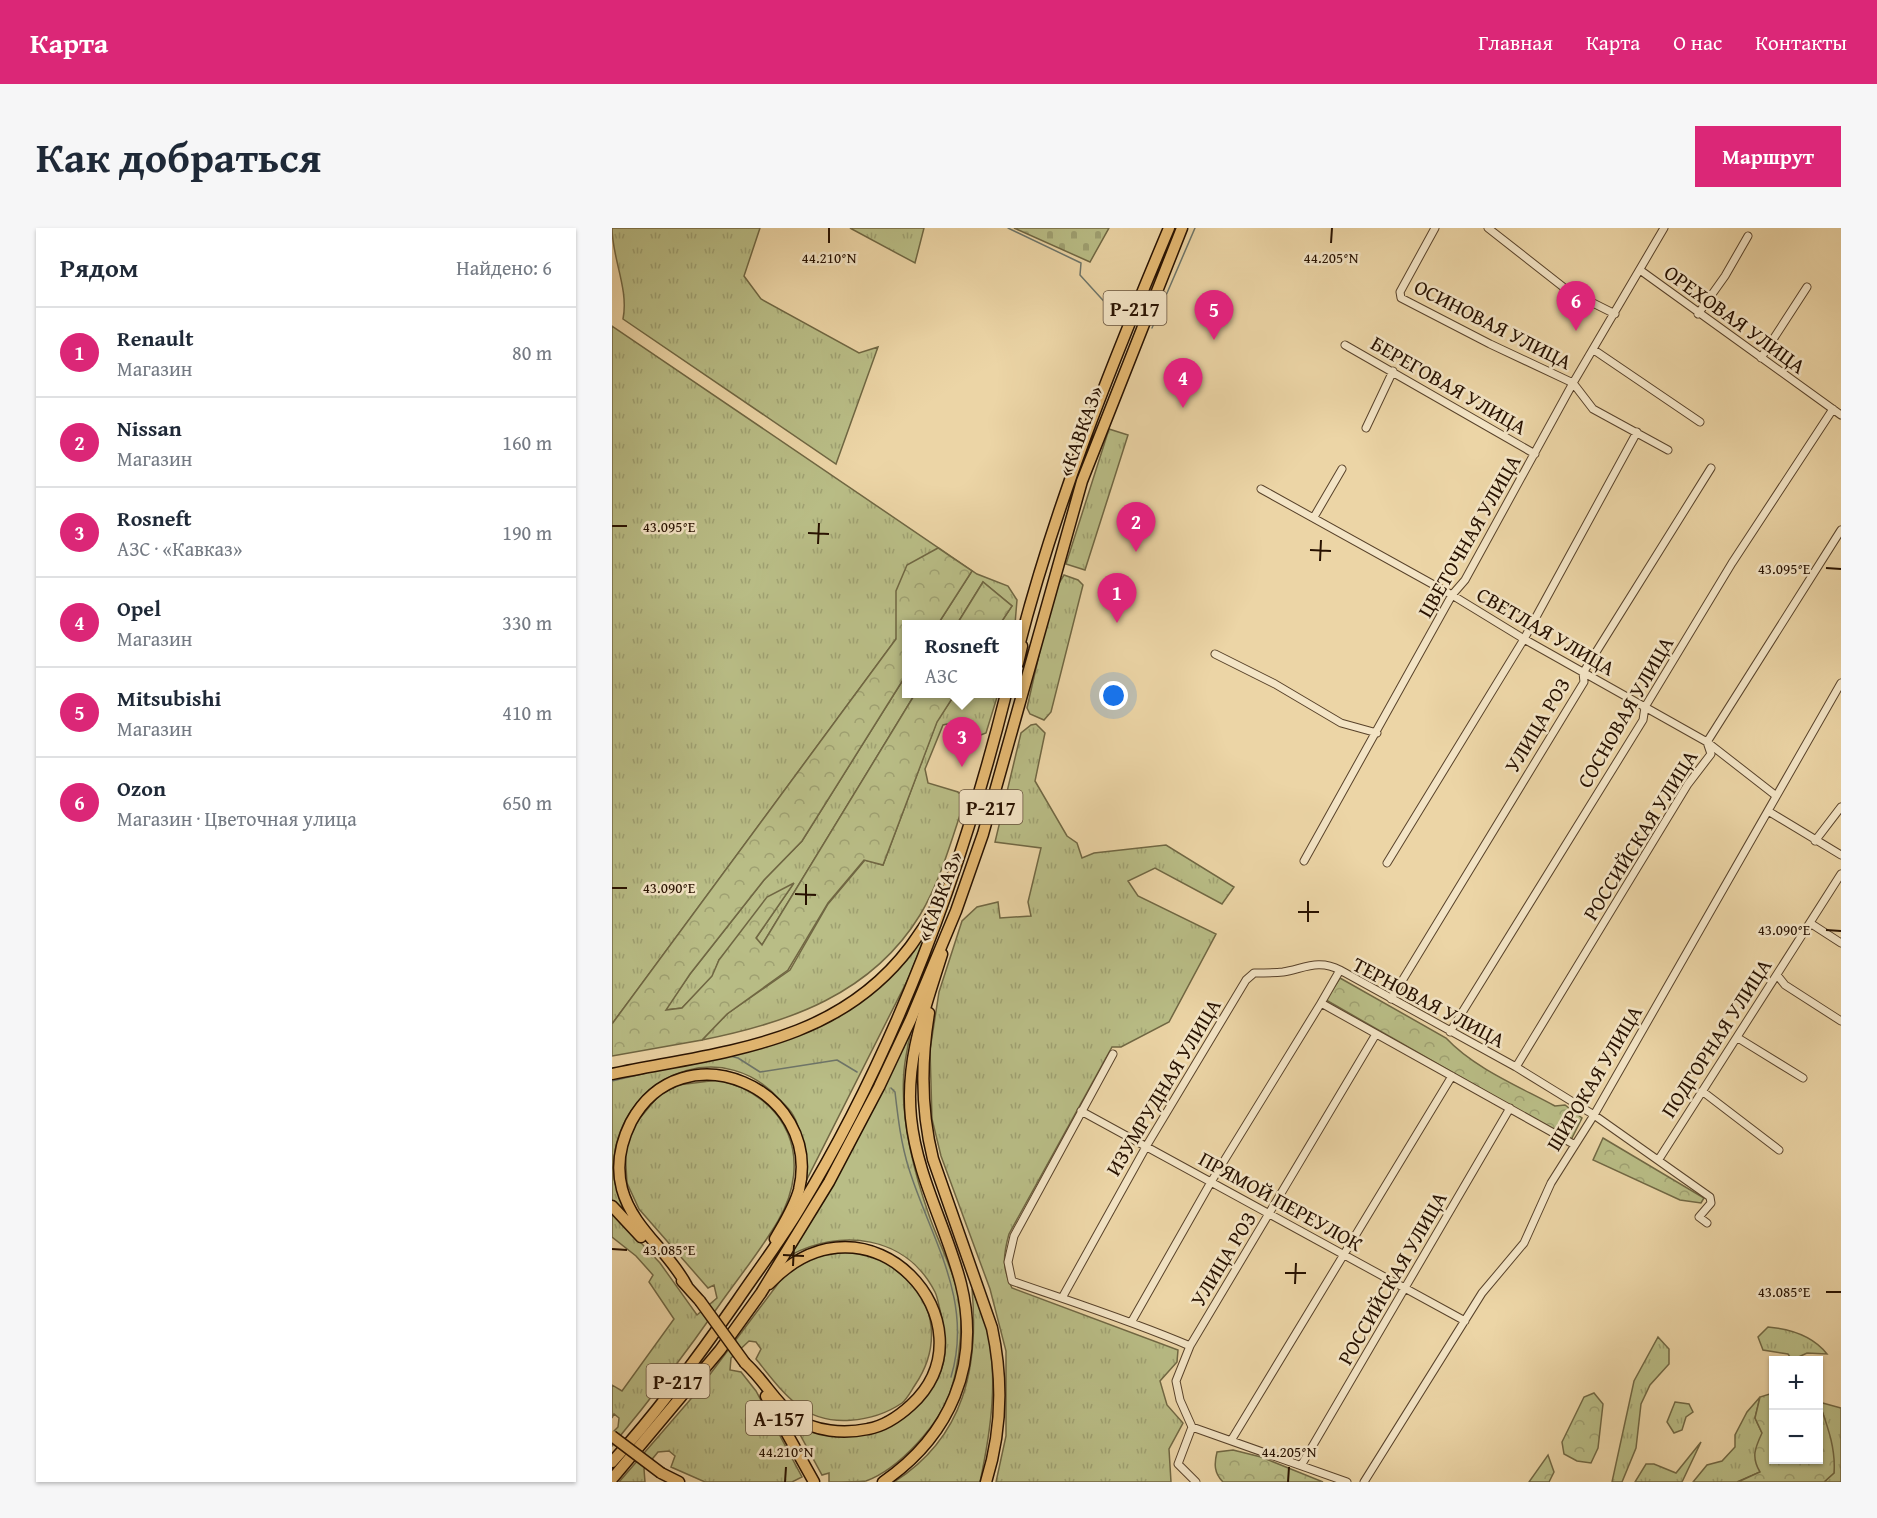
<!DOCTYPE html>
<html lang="ru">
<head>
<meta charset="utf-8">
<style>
  :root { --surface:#fff; --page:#f6f6f7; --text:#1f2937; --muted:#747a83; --line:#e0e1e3; --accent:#db2777 }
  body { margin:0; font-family:"Gentium Book Plus",serif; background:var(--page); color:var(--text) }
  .controls { position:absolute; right:18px; bottom:18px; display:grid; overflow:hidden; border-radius:0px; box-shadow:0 2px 4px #0004 }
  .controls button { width:54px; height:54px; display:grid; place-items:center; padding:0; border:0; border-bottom:2px solid var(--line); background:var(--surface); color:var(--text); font:30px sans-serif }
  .you { position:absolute; left:502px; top:468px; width:21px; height:21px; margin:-15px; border:4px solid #fff; border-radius:50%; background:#1a73e8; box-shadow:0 0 0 9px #1a73e833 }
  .badge { display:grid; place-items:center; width:39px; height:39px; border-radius:50%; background:var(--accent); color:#fff; font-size:20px; font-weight:700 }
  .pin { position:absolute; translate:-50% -50px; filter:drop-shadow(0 2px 3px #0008) }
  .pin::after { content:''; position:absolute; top:32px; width:21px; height:18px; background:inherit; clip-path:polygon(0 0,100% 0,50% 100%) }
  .popup { position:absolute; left:290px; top:392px; width:120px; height:78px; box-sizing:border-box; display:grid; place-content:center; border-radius:0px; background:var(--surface); filter:drop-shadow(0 2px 4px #0005); font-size:20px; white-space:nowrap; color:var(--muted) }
  .popup b { font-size:22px; color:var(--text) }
  .popup::after { content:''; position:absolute; left:50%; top:100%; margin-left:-12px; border:12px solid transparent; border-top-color:var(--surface) }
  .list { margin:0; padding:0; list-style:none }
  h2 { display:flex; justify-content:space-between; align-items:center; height:78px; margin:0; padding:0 24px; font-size:26px }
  h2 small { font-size:20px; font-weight:400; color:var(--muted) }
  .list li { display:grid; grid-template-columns:39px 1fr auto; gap:18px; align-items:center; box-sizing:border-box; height:90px; padding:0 24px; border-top:2px solid var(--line) }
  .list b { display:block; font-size:22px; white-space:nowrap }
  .list p { margin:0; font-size:20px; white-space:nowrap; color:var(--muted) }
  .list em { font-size:20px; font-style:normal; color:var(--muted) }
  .map { position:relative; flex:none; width:1229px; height:1254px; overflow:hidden; border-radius:0px }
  header { display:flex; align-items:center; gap:36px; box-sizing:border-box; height:84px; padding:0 30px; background:var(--accent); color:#fff }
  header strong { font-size:28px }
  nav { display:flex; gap:33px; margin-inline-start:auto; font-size:21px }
  .intro { display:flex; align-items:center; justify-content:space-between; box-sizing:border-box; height:144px; padding:0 36px }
  h1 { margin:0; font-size:42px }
  .button { padding:15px 27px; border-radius:0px; background:var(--accent); color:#fff; font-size:21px; font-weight:700 }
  main { display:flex; gap:36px; padding:0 36px }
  aside { flex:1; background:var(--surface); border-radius:0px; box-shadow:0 2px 4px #0004 }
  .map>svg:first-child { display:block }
  .grass { fill:url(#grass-tufts); stroke:#706743; stroke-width:1.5 }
  .forest { fill:url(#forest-crowns); stroke:#706743; stroke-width:1.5 }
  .cemetery { fill:url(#cemetery-stones); stroke:#706743; stroke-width:1.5 }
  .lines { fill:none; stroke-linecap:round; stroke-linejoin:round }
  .stream { stroke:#6d756a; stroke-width:1.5 }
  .minor-casing { stroke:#58422a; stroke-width:9 }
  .primary-casing { stroke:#271100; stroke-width:13 }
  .trunk-casing { stroke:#271100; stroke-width:13 }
  .minor { stroke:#f3e4c5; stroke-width:7 }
  .primary { stroke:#e6ba73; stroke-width:10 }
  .trunk { stroke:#e6ba73; stroke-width:10 }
  .primary-bridge-casing { stroke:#271100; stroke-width:13; stroke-linecap:butt }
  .primary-bridge { stroke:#e6ba73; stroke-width:10 }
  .ticks { fill:none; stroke:#271100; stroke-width:2 }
  .labels { text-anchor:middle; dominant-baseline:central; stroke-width:5; stroke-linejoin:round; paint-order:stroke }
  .shield { fill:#f3e4c5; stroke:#64503b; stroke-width:1.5 }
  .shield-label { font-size:20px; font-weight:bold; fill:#271100 }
  .street-label { font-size:21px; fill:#271100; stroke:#f3e4c5 }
  .ticks-label { font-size:15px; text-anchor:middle; fill:#271100; stroke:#f3e4c5; stroke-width:5; stroke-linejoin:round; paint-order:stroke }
</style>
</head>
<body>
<header>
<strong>Карта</strong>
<nav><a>Главная</a><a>Карта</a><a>О нас</a><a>Контакты</a></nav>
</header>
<div class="intro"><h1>Как добраться</h1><a class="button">Маршрут</a></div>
<main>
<aside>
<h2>Рядом<small>Найдено: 6</small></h2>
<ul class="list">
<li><span class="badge">1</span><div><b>Renault</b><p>Магазин</p></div><em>80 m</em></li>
<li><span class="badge">2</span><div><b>Nissan</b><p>Магазин</p></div><em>160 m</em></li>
<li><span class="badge">3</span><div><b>Rosneft</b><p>АЗС · «Кавказ»</p></div><em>190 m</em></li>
<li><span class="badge">4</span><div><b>Opel</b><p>Магазин</p></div><em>330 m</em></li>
<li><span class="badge">5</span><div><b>Mitsubishi</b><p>Магазин</p></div><em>410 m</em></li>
<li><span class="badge">6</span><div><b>Ozon</b><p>Магазин · Цветочная улица</p></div><em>650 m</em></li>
</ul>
</aside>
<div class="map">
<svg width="1229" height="1254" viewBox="0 0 1229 1254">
  <defs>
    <pattern id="grass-tufts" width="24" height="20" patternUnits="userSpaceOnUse" patternTransform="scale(1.5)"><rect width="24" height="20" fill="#b9bd86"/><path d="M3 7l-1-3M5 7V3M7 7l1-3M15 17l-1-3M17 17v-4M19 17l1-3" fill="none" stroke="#9fa172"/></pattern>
    <pattern id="forest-crowns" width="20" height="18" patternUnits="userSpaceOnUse" patternTransform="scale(1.5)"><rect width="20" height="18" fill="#b9bd86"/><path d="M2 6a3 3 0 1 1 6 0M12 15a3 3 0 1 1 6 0" fill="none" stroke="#9fa172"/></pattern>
    <pattern id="cemetery-stones" width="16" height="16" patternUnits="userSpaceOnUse" patternTransform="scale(1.5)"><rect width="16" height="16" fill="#b9bd86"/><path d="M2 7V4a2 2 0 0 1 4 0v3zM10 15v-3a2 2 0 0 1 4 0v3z" fill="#9fa172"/></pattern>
  </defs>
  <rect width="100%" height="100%" fill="#ecd5a6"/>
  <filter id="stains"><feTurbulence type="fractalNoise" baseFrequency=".00333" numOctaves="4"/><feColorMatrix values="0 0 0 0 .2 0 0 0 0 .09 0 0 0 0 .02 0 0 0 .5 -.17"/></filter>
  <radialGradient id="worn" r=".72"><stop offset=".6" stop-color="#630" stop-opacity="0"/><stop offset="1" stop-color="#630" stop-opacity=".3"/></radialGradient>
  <!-- grass -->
  <path class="grass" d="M0 0H148L132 48 149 71 247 125 266 119 224 236 11 91C17 61 0 30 0 0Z
    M238 0H312L303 35Z
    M0 98 365 346 396 358 405 372 403 396H388L400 378 371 354 345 396H326L360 343 327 320 284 411 0 796Z
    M497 201 516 207 473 342 454 336Z
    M452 347 466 352 471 357 439 484 432 492 418 486 415 480 441 365Z
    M294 447V466H303L150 717 144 710 181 656 128 708 107 732 101 748 70 780 53 782 78 746 152 652 190 613Z
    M343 466H386L374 505 366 508 363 504 335 496 331 497 313 541 316 555 346 564 353 572C340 610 329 652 308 687 260 766 176 795 90 812L115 786 178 742 216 676 253 632 271 637 325 493Z
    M424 496 433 505 423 553 455 608 465 615 470 630 482 625 554 617 622 659 610 676 543 640 516 653 526 668 604 706 557 794 509 819H500L397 1006C391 1027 390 1041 400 1060L566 1122 565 1134 548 1153 555 1177 571 1195 557 1221 559 1254H384L394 1208V1123L378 1061 329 928 320 891 318 822 327 764 350 693 365 679 386 674 388 690 419 688 416 674 429 620 383 614 409 505 419 497Z
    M317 699 297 749 191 959C190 937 193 907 181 887 178 881 171 875 166 870 114 813 28 840 6 910 2 923 0 941 3 955 6 965 11 975 15 985L13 987 0 973V849C80 832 193 820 256 768 280 748 298 724 317 699Z
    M299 802C297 815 293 829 292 843 288 890 302 945 318 990 329 1021 349 1056 349 1090 349 1113 346 1140 339 1162 328 1196 287 1241 254 1253 244 1254 228 1254 217 1254V1245L210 1247 179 1190C192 1195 208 1204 222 1206 241 1210 258 1205 275 1199 303 1187 332 1154 333 1122 334 1111 331 1097 329 1086 327 1079 326 1070 323 1064 294 1007 228 1000 177 1028Z
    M106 852C176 868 202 931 166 993 149 1022 127 1049 108 1076 74 1125 38 1172 0 1218V1205L6 1199 7 1190 2 1186 0 1190V1157L10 1163 62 1091 37 1054 41 1047 24 1028 0 1009V984L48 1035 85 1087 105 1070 102 1057 96 1060 27 981 15 955 13 921 23 896 48 866 66 857Z
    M216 1023C229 1024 256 1022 266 1027 275 1031 283 1042 291 1048 325 1076 328 1120 303 1157 299 1163 295 1171 290 1175 262 1194 215 1201 187 1178 170 1165 157 1147 144 1131L149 1121 144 1114 137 1113 119 1130 118 1142 129 1144 144 1163 190 1249 180 1254H93L59 1239 63 1228 57 1223 46 1224 32 1241 33 1254H7L84 1165 171 1049 190 1035Z
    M360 1061C364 1072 371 1084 374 1095 387 1148 379 1202 368 1254H282C353 1209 367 1138 360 1061Z
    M1156 1099C1178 1101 1201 1108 1215 1126L1195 1125 1180 1132 1176 1126 1151 1122 1146 1109Z
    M1046 1109 1057 1121V1136L1038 1157 1029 1176 1024 1220 1010 1254H1000L1022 1153Z
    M1148 1169 1143 1190 1150 1205 1148 1244 1125 1254H1081L1095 1237 1110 1233 1123 1219V1207L1135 1184Z
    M1063 1174 1077 1176 1081 1184 1074 1189 1070 1202 1062 1205 1055 1194Z
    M1207 1174 1229 1180V1254H1212L1222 1245C1220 1218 1216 1198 1207 1174Z
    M1089 1214 1070 1254H1023L1034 1236H1042L1064 1245Z"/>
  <!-- forest -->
  <path class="forest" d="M326 320 360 343 326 396H294V447L190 613 152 652 78 746 54 782 70 780 100 748 107 732 155 669 182 655 144 710 150 717 303 466H343L325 494 271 637 252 632 216 675 176 742 115 786 90 812 0 828V796L284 411V363L295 337Z
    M371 354 400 378 388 396H345Z
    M728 750 834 810C862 840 906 858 943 878L953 877 970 890 959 912 714 772Z
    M991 910 1092 970 1089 975 1068 972 981 932Z
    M982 1165 991 1176 986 1220 979 1235 965 1233 952 1226 950 1214 972 1169Z
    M1161 1165 1162 1232H1206L1207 1174C1215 1197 1224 1220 1222 1245L1212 1254H1126L1148 1244C1139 1229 1143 1220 1150 1205L1143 1190 1148 1169Z
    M621 1222 649 1229 711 1254H611C602 1245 602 1236 605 1224Z
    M936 1227 942 1244 937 1254H917Z"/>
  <!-- cemetery -->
  <path class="cemetery" d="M402 0H497L478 34Z"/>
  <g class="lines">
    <!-- stream -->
    <path class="stream" d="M396 0 469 35 468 47 498 80
      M540 100 583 0
      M118 828 126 830 148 844 225 832 245 844
      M0 853 34 845
      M279 860 283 864C286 890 289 916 297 941 319 1011 362 1072 339 1149"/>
    <!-- minor casing -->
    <g class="minor-casing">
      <path id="minor" d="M823 0 788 64 789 70 878 116 961 155 981 181 1056 222
        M876 0 955 62 1003 86
        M1028 42 1229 187
        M1086 86 1113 48 1136 8
        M733 117 923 226
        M982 122 1088 194
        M1149 130 1195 59
        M754 200 781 143
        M649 261 840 367 912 411 1095 514 1163 567
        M702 289 730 241
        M603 426 663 456 729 495 765 505
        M1156 583 1229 627
        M1203 613 1229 579
        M692 633 840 367 853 352 961 155 1052 0
        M775 635 912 411 1025 204
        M1198 695 1229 715
        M1165 747 1173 757 1229 793
        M779 771 972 454 971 445 1099 240
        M838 804 1031 492 1033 479 1120 335 1221 181
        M1126 810 1191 850
        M501 826 402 1008 396 1034 400 1053C460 1074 520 1093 578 1118L564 1153 568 1172 580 1199 566 1236 584 1254
        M904 839 1076 556 1099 526 1095 514 1229 302
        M1090 863 1167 922
        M469 883 853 1093
        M963 917 709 775 728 742 904 839 982 887 1098 969 1099 975 1087 989 1095 995
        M1047 931 1229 646
        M450 1070 535 917 634 752 642 745C651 745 662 745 671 744 693 740 707 731 728 742
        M520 1093 599 954 709 775
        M578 1118 764 806
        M580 1199 735 1254
        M620 1211 840 848
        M690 1236 898 880
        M752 1254 870 1065 912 1015 939 955 982 887 1229 455"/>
    </g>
    <!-- primary casing -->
    <g class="primary-casing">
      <path id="primary" d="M317 785C309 833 309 883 321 931L380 1100C391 1151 390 1203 374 1254
        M0 846C111 823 224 817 298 719 310 702 323 684 331 664
        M0 978 29 1009
        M70 1053 88 1073
        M75 1058C57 1023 21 1001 10 961 4 938 9 914 19 894 70 799 211 860 187 962 182 980 172 995 163 1011
        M133 1135C152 1152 162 1173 182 1189 203 1204 232 1206 256 1201 273 1198 287 1188 299 1177 386 1097 257 951 157 1056
        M154 1168 202 1254
        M49 1245 67 1254
        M271 1254C338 1208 369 1137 349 1056 335 1000 305 949 299 890 293 831 313 781 330 726"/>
    </g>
    <!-- trunk casing -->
    <g class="trunk-casing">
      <path id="trunk" d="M406 422C443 277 499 138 557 0
        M406 435 410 418
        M0 1234C45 1185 86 1129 125 1073 146 1042 169 1012 188 980 285 820 349 646 394 466
        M0 1251 108 1122 149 1065 217 954 267 859 299 791 344 683 371 606 470 253 570 0"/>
    </g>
    <!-- minor -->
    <use href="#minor" class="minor"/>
    <!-- primary -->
    <use href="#primary" class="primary"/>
    <!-- trunk -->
    <use href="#trunk" class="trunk"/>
    <!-- primary-bridge casing -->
    <g class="primary-bridge-casing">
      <path id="primary-bridge" d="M88 1073 133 1135
        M0 1208 49 1245"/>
    </g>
    <!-- primary-bridge -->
    <use href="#primary-bridge" class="primary-bridge"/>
  </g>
  <!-- ticks -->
  <path class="ticks" d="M217 15V0M719 15 720 0M0 298H15M196 305 217 306M206 316 207 295M698 322 719 323M708 333 709 312M1214 340 1229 341M0 660H15M183 666 204 667M194 677V656M686 684H707M696 694V673M1214 702 1229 703M0 1021 15 1022M171 1027 192 1028M181 1038 182 1017M673 1045H694M683 1056 684 1035M1214 1064H1229M173 1254 174 1239M676 1254 677 1239"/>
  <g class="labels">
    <!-- shield labels -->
    <g class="shield">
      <rect x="491.5" y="63" width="63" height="34" rx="4.5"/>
      <rect x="347.5" y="562" width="63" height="34" rx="4.5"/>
      <rect x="34.5" y="1136" width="63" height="34" rx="4.5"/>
      <rect x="134" y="1173" width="66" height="34" rx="4.5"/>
    </g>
    <g class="shield-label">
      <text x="523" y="80">Р-217</text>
      <text x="379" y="579">Р-217</text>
      <text x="66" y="1153">Р-217</text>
      <text x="167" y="1190">А-157</text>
    </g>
    <!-- street labels -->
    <g class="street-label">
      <text transform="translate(1123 91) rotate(36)">ОРЕХОВАЯ УЛИЦА</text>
      <text transform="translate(881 96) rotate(27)">ОСИНОВАЯ УЛИЦА</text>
      <text transform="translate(837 157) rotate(30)">БЕРЕГОВАЯ УЛИЦА</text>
      <text transform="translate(468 203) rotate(-70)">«КАВКАЗ»</text>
      <text transform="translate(857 308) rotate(-60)">ЦВЕТОЧНАЯ УЛИЦА</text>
      <text transform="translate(934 403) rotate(30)">СВЕТЛАЯ УЛИЦА</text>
      <text transform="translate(1013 484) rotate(-60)">СОСНОВАЯ УЛИЦА</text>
      <text transform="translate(925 497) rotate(-59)">УЛИЦА РОЗ</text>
      <text transform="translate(1028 607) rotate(-58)">РОССИЙСКАЯ УЛИЦА</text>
      <text transform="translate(327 668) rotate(-69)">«КАВКАЗ»</text>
      <text transform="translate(817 774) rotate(28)">ТЕРНОВАЯ УЛИЦА</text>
      <text transform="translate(1104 810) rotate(-57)">ПОДГОРНАЯ УЛИЦА</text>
      <text transform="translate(982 850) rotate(-59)">ШИРОКАЯ УЛИЦА</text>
      <text transform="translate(551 859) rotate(-59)">ИЗУМРУДНАЯ УЛИЦА</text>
      <text transform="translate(669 973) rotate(29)">ПРЯМОЙ ПЕРЕУЛОК</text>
      <text transform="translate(611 1031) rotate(-59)">УЛИЦА РОЗ</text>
      <text transform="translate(780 1050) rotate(-60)">РОССИЙСКАЯ УЛИЦА</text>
    </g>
  </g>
  <g class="ticks-label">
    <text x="217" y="35">44.210°N</text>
    <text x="719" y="35">44.205°N</text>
    <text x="57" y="304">43.095°E</text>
    <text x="1172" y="346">43.095°E</text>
    <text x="57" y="665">43.090°E</text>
    <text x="1172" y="707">43.090°E</text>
    <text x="57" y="1027">43.085°E</text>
    <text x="1172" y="1069">43.085°E</text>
    <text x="174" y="1229">44.210°N</text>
    <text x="677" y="1229">44.205°N</text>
  </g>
  <rect width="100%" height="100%" filter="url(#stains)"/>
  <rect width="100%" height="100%" fill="url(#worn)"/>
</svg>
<div class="controls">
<button>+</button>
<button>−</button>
</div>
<div class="you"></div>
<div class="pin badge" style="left:505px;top:395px">1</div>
<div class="pin badge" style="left:524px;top:324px">2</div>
<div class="pin badge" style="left:350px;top:539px">3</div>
<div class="popup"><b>Rosneft</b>АЗС</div>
<div class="pin badge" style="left:571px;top:180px">4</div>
<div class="pin badge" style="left:602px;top:112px">5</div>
<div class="pin badge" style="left:964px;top:103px">6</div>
</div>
</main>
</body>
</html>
